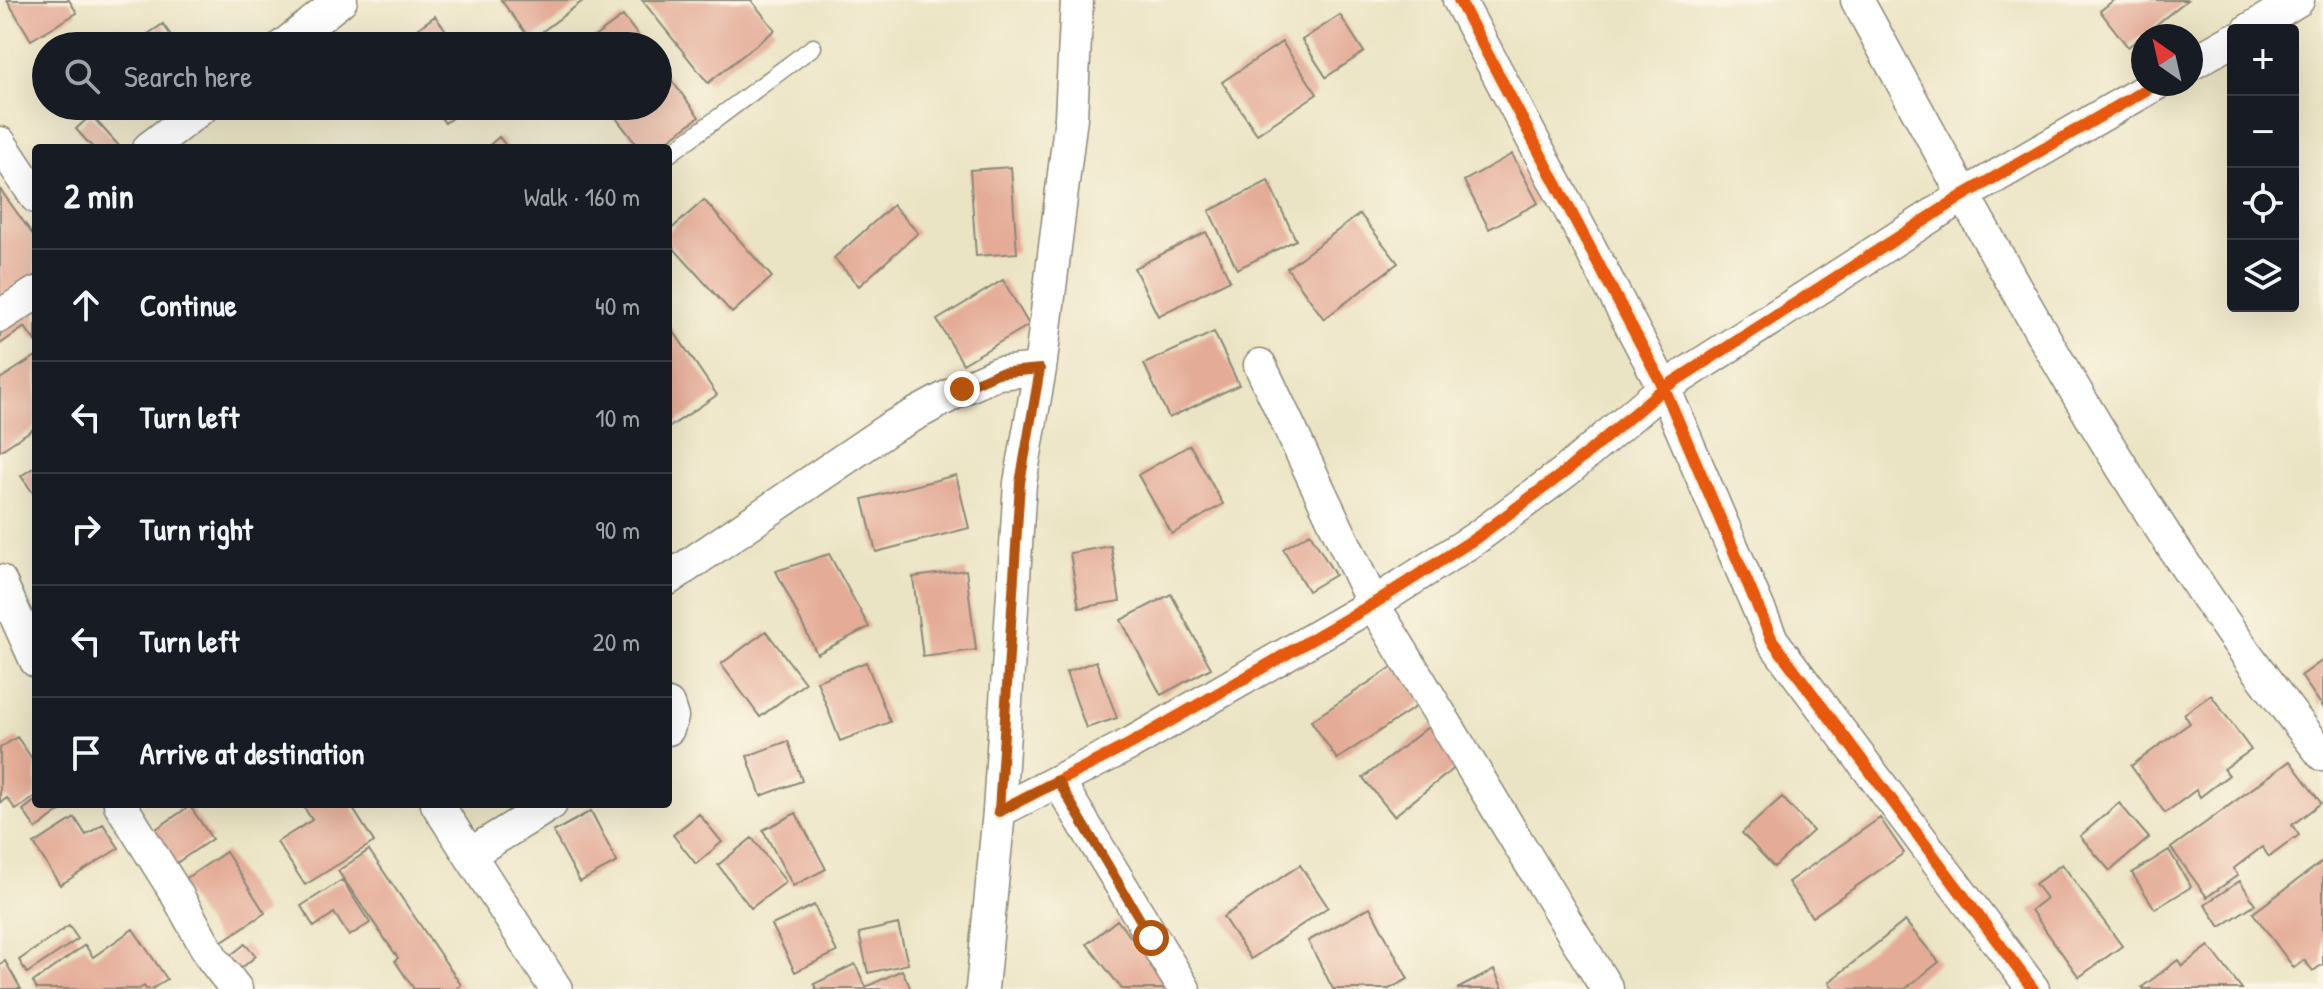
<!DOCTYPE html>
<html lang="en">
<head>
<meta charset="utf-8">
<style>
  :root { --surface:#171b24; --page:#20242c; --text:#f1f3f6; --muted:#9ea1a6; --line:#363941 }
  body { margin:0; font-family:"Patrick Hand",sans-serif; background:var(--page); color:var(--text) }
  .controls { position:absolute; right:24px; top:24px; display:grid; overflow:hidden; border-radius:8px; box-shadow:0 8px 32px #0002 }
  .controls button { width:72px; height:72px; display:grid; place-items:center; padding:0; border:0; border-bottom:2px solid var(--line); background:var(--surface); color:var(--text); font:40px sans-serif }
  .compass { position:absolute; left:2131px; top:24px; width:72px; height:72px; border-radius:50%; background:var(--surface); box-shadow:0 8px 32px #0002; rotate:326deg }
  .stop { position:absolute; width:24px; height:24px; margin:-18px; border:6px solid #b45309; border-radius:50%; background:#fff }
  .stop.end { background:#b45309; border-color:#fff; box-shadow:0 2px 8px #0008 }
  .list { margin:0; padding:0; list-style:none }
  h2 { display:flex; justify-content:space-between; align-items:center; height:104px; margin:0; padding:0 32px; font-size:34px }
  h2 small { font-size:26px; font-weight:400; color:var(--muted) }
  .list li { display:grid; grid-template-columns:52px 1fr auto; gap:24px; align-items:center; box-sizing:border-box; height:112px; padding:0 32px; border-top:2px solid var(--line) }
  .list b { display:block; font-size:30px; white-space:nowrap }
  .list em { font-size:26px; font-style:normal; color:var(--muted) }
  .icon { flex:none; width:44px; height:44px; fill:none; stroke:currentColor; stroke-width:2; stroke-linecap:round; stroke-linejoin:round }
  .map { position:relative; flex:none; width:2323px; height:989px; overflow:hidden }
  .search { position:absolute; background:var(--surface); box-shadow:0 8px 32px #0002; left:32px; top:32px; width:640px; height:88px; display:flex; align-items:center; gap:20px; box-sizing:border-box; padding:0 28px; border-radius:44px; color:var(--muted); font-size:30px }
  .panel { position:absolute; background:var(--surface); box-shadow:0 8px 32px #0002; left:32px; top:144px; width:640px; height:664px; border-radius:8px }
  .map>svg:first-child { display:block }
  .building { fill:#e4ac97 }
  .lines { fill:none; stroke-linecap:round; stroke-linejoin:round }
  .service-casing { stroke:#8b8878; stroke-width:19 }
  .minor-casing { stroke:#8b8878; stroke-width:35 }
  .service { stroke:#fff; stroke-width:16 }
  .minor { stroke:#fff; stroke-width:32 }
  .cycleway-casing { stroke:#fcf5e5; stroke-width:17 }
  .cycleway { stroke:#e8590c; stroke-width:12 }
  .route { stroke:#b45309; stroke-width:10 }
</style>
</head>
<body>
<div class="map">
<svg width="2323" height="989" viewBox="0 0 2323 989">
  <rect width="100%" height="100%" fill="#fcf5e5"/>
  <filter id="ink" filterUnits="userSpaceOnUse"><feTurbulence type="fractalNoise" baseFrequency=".0125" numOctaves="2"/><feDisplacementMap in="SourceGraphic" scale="16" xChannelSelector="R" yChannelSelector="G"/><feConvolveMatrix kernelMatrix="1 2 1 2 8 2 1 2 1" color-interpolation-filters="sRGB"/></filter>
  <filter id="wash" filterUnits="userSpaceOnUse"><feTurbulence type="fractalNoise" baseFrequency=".006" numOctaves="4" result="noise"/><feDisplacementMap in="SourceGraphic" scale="32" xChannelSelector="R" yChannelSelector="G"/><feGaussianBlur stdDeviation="1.8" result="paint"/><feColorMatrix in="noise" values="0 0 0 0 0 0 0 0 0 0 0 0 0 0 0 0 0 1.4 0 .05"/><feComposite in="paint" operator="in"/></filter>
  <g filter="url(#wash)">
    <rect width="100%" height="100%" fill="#ebe4c4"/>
    <g id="blocks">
      <!-- building -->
      <path class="building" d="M7 0H69L77 13 31 40Z
        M501 0H584L531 40Z
        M642 0H751L775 30 708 83Z
        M2114 0H2187L2128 47 2100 11Z
        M1340 15 1364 52 1326 77 1302 40Z
        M435 16 458 46H394Z
        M623 16 646 46H582Z
        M163 24 178 46H130Z
        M1282 42 1317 94 1257 134 1222 82Z
        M658 62 699 117 657 148H639L607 106H658Z
        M432 106H468L445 123Z
        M91 115 121 148H93L76 129Z
        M499 137 508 148H486Z
        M1512 154 1538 203 1489 229 1464 181Z
        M1011 167 1017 253 976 256 970 170Z
        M1268 181 1296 240 1237 269 1209 211Z
        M0 189 36 239V275L0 301Z
        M704 200 772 277 732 313 668 242V232Z
        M893 205 918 233 859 286 834 258Z
        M1360 214 1398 263 1324 319 1287 268Z
        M1206 232 1230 280 1158 316 1134 268Z
        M1003 280 1029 325 963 364 937 320Z
        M36 301V343L25 327 0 344V326Z
        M668 323 717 395 668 428Z
        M1214 332 1239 385 1169 418 1144 364Z
        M36 356V427L0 451V379Z
        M1190 445 1223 504 1172 534 1138 475Z
        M36 466V497L21 476Z
        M956 475 969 528 876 552 863 499Z
        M1310 533 1335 575 1308 591 1283 549Z
        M1111 546 1120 601 1079 608 1070 553Z
        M829 554 869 627 817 654 776 571Z
        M966 570 976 650 923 657 913 577Z
        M1171 594 1211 668 1161 695 1121 620Z
        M766 631 805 683 760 717 721 664Z
        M2323 660V707L2301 676Z
        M1096 661 1117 718 1086 728 1066 672Z
        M866 662 890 722 840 741 817 681Z
        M1397 664 1423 702 1337 759 1311 721Z
        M2211 695 2251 750 2224 769 2229 775 2200 797 2196 790 2165 813 2131 766 2190 723 2184 714Z
        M1432 724 1462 762 1394 816 1363 778Z
        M17 737 36 764V796L16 810 7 798 0 803V748Z
        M788 741 802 781 761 796 747 756Z
        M2290 761 2321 803 2292 825 2299 835 2269 857 2262 847 2233 869 2238 875 2207 897 2171 848Z
        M1782 797 1813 831 1774 867 1742 833Z
        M36 800V804H70L36 829 23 810Z
        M2119 803 2149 838 2110 871 2080 836Z
        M302 804H350L374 842 305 885 277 842 312 820Z
        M190 806 212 839 169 868 147 835Z
        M591 811 617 862 580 882 553 832Z
        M796 813 826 869 793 886 763 830Z
        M699 814 722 842 696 864 673 835Z
        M75 818 86 835 103 824 119 848 60 885 34 844Z
        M1880 818 1904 853 1812 917 1788 882Z
        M752 838 786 882 751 908 718 865Z
        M369 850 461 985 455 989H414L395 961 398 958 338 871Z
        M2169 850 2191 887 2155 909 2132 873Z
        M226 852 265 913 219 943 179 883Z
        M2323 861V964L2313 971 2304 960 2294 968 2253 913Z
        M2062 864 2122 946 2079 977 2031 910 2046 898 2035 884Z
        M1300 865 1328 907 1251 959 1223 917Z
        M342 880 370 923 349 936 334 913 314 927 301 906Z
        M2240 881 2255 904 2220 927 2205 904Z
        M814 905 837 952 795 972 772 925Z
        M1370 907 1408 979 1389 989H1333L1308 941Z
        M1117 920 1169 985 1164 989H1122L1087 944Z
        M1905 921 1939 962 1905 989H1834L1829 982Z
        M898 924 908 964 868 973 859 933Z
        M69 926 78 939 27 973 19 960Z
        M133 929 167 979 152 989H146L144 986 139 989H37L33 982 85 945 93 957Z
        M245 944 256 956 238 971 227 958Z
        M2209 946 2242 989H2144L2142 987 2178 960 2182 966Z
        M5 961 21 989H0V964Z
        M855 964 866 987 902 970 911 989H816L814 984Z
        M1494 970 1503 989H1457Z"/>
    </g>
  </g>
  <g filter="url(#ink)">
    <use href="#blocks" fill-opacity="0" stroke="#8b8878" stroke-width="2"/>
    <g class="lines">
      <!-- service casing -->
      <g class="service-casing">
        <path id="service" d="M668 155 813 47"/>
      </g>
      <!-- minor casing -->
      <g class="minor-casing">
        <path id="minor" d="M1459 0 1664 388 1772 640 2033 989
          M1857 0C1999 259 2138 524 2323 755
          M2249 30 2298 0
          M283 46 341 0
          M2191 64 2233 40
          M0 143 36 197
          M149 148 204 106
          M0 316 36 293
          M1260 365 1373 604 1607 989
          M668 579 890 428 962 389 998 373 1040 369
          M0 581 36 661
          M668 705 672 717 668 729
          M1058 781 1184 989
          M120 804 176 893 212 958 236 989
          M437 804 556 989
          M999 811 1132 743 1373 604 1476 538 1565 472 1664 388 1964 195 2156 84
          M470 854 551 804
          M982 989 999 811 1020 483 1040 369 1071 117 1077 0"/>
      </g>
      <!-- service -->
      <use href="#service" class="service"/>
      <!-- minor -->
      <use href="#minor" class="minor"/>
      <!-- cycleway casing -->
      <g class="cycleway-casing">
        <path id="cycleway" d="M1459 0 1664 388 1772 640 2033 989
          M999 811 1132 743 1373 604 1476 538 1565 472 1664 388 1964 195 2156 84"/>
      </g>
      <!-- cycleway -->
      <use href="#cycleway" class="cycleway"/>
    </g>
  </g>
  <g class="lines" filter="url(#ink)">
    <!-- route -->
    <path class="route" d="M962 389 998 373 1040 369 1020 483 999 811 1058 781 1151 938"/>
  </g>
</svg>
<div class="controls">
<button>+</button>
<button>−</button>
<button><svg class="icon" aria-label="locate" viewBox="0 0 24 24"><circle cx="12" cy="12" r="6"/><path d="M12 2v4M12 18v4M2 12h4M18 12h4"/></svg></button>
<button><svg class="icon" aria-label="layers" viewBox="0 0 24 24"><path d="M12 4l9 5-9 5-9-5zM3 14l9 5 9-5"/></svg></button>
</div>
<svg class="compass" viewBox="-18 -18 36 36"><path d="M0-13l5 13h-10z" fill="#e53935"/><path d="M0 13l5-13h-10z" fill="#9ea1a6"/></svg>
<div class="stop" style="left:1151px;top:938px"></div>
<div class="stop end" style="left:962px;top:389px"></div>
<div class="search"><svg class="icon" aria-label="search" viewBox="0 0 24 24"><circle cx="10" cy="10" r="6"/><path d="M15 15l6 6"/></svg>Search here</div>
<section class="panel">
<h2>2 min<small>Walk · 160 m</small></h2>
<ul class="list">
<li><svg class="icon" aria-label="ahead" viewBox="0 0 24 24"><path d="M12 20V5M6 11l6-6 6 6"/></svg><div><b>Continue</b></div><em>40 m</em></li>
<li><svg class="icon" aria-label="left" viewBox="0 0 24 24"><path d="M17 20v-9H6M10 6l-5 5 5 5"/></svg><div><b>Turn left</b></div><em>10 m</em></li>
<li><svg class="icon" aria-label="right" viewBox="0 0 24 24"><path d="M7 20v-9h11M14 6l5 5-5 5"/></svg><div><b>Turn right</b></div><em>90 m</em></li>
<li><svg class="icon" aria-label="left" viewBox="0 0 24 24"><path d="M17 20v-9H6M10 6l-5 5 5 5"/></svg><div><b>Turn left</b></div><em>20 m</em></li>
<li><svg class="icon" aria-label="arrive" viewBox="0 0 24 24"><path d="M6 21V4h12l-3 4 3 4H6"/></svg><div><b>Arrive at destination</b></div></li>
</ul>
</section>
</div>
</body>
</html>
